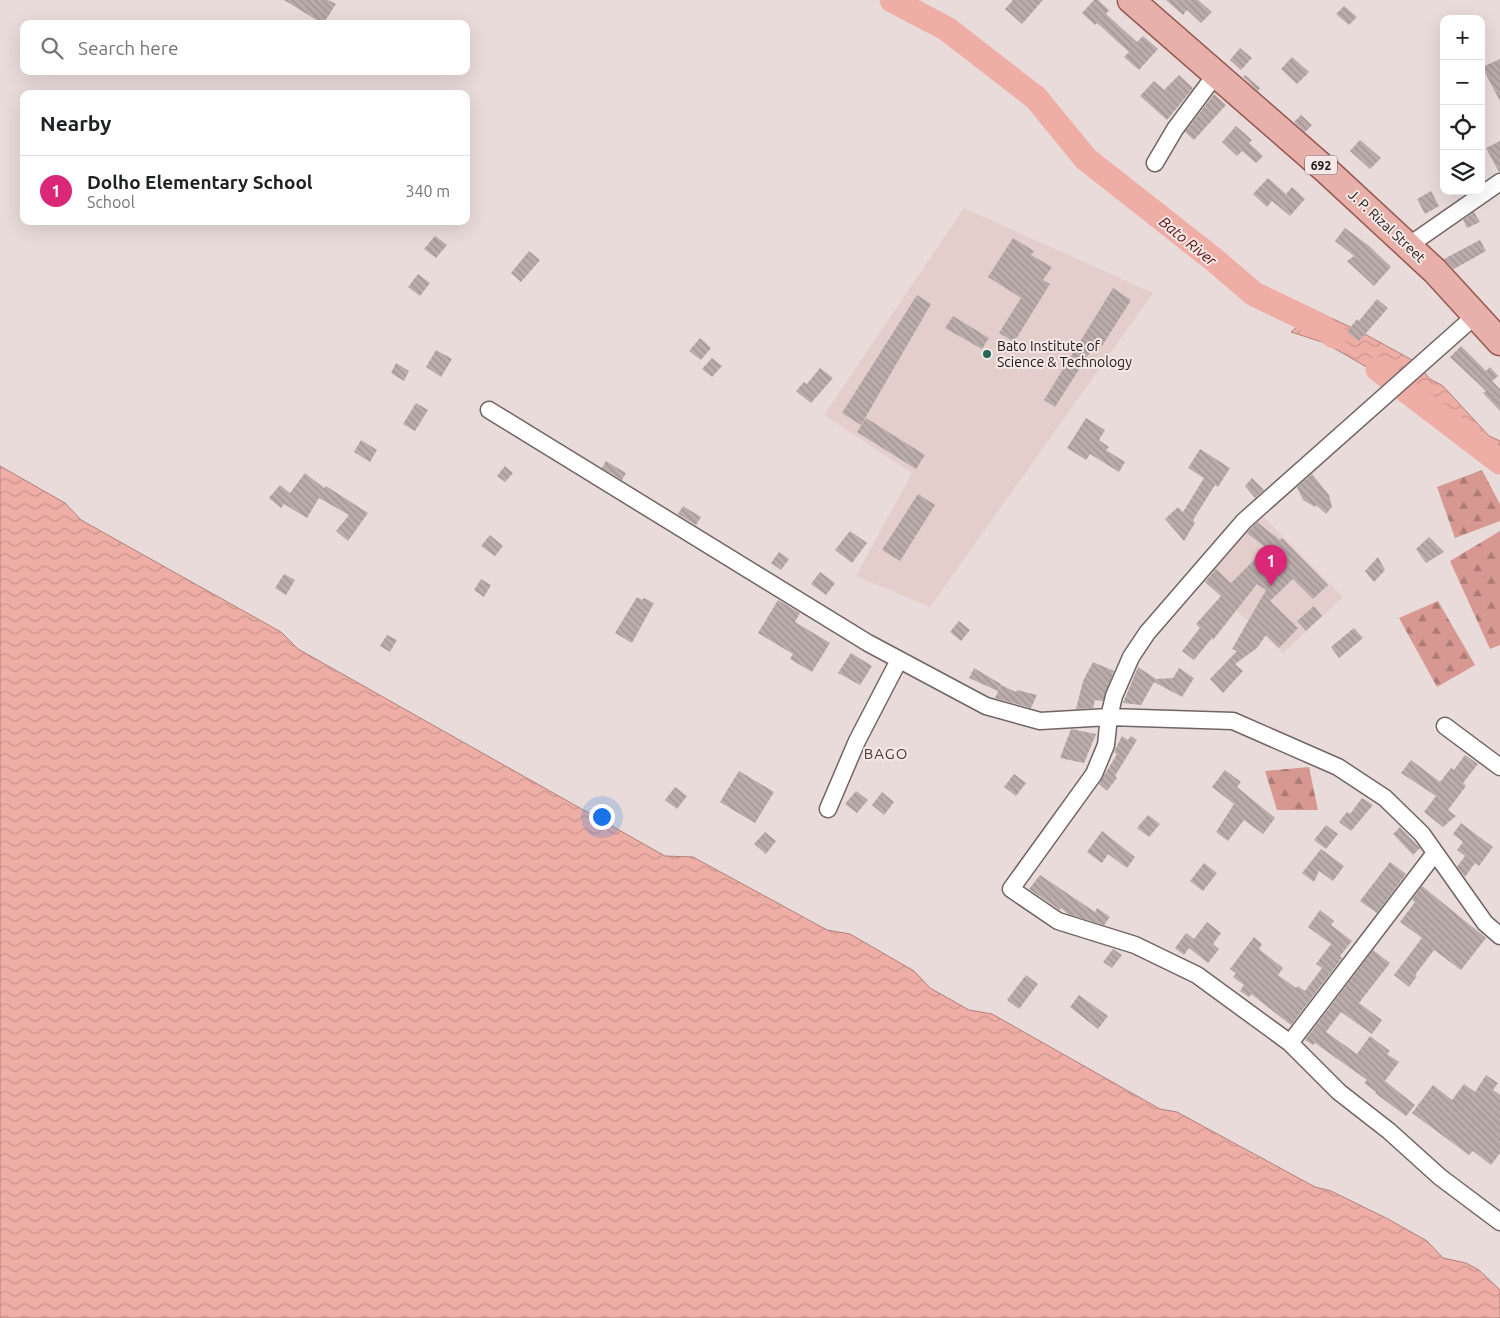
<!DOCTYPE html>
<html lang="en">
<head>
<meta charset="utf-8">
<style>
  :root { --surface:#fff; --page:#f2f2f2; --text:#202124; --muted:#757577; --line:#e0e0e0; --accent:#db2777 }
  body { margin:0; font-family:Ubuntu,sans-serif; background:var(--page); color:var(--text) }
  .controls { position:absolute; right:15px; top:15px; display:grid; overflow:hidden; border-radius:10px; box-shadow:0 5px 20px #0002 }
  .controls button { width:45px; height:45px; display:grid; place-items:center; padding:0; border:0; border-bottom:1px solid var(--line); background:var(--surface); color:var(--text); font:25px sans-serif }
  .you { position:absolute; left:601px; top:816px; width:18px; height:18px; margin:-12px; border:4px solid #fff; border-radius:50%; background:#1a73e8; box-shadow:0 0 0 8px #1a73e833 }
  .badge { display:grid; place-items:center; width:32px; height:32px; border-radius:50%; background:var(--accent); color:#fff; font-size:16px; font-weight:700 }
  .pin { position:absolute; translate:-50% -41px; filter:drop-shadow(0 1px 2px #0008) }
  .pin::after { content:''; position:absolute; top:26px; width:18px; height:15px; background:inherit; clip-path:polygon(0 0,100% 0,50% 100%) }
  .list { margin:0; padding:0; list-style:none }
  h2 { display:flex; justify-content:space-between; align-items:center; height:65px; margin:0; padding:0 20px; font-size:21px }
  h2 small { font-size:16px; font-weight:400; color:var(--muted) }
  .list li { display:grid; grid-template-columns:32px 1fr auto; gap:15px; align-items:center; box-sizing:border-box; height:70px; padding:0 20px; border-top:1px solid var(--line) }
  .list b { display:block; font-size:19px; white-space:nowrap }
  .list p { margin:0; font-size:16px; white-space:nowrap; color:var(--muted) }
  .list em { font-size:16px; font-style:normal; color:var(--muted) }
  .icon { flex:none; width:28px; height:28px; fill:none; stroke:currentColor; stroke-width:2; stroke-linecap:round; stroke-linejoin:round }
  .map { position:relative; flex:none; width:1500px; height:1318px; overflow:hidden }
  .search { position:absolute; background:var(--surface); box-shadow:0 5px 20px #0002; left:20px; top:20px; width:450px; height:55px; display:flex; align-items:center; gap:12px; box-sizing:border-box; padding:0 18px; border-radius:10px; color:var(--muted); font-size:19px }
  .panel { position:absolute; background:var(--surface); box-shadow:0 5px 20px #0002; left:20px; top:90px; width:450px; height:135px; border-radius:10px }
  .map>svg:first-child { display:block }
  .built { fill:#e4cecb }
  .forest { fill:url(#forest-firs) }
  .water { fill:url(#water-waves); stroke:#af807b }
  .lines { fill:none; stroke-linecap:round; stroke-linejoin:round }
  .river { stroke:#eeaea6; stroke-width:25 }
  .building { fill:url(#building-back-hatch) }
  .minor-casing { stroke:#716563; stroke-width:19 }
  .primary-casing { stroke:#965851; stroke-width:29 }
  .minor { stroke:#fff; stroke-width:16 }
  .primary { stroke:#e8b0aa; stroke-width:26 }
  .poi-dot { fill:#236759; stroke:#f6e8e6; stroke-width:2 }
  .labels { text-anchor:middle; dominant-baseline:central; stroke-width:4; stroke-linejoin:round; paint-order:stroke }
  .shield { fill:#f6e8e6; stroke:#5d5554; stroke-width:1 }
  .shield-label { font-size:12px; font-weight:bold; fill:#1b1616 }
  .street-label { font-size:14px; fill:#1b1616; stroke:#f6e8e6 }
  .poi-label { font-size:14px; fill:#1b1616; stroke:#f6e8e6; text-anchor:start }
  .water-label { font-size:15px; font-style:italic; fill:#570d0c; stroke:#f6e8e6 }
  .neighbourhood-label { font-size:15px; letter-spacing:1px; fill:#433937; stroke:#f6e8e6 }
</style>
</head>
<body>
<div class="map">
<svg width="1500" height="1318" viewBox="0 0 1500 1318">
  <defs>
    <pattern id="forest-firs" width="22" height="20" patternUnits="userSpaceOnUse" patternTransform="scale(1.25)"><rect width="22" height="20" fill="#d69891"/><path d="M5 1l3.5 6h-7zM16 11l3.5 6h-7z" fill="#ad7b75"/></pattern>
    <pattern id="water-waves" width="16" height="10" patternUnits="userSpaceOnUse" patternTransform="scale(1.25)"><rect width="16" height="10" fill="#eeaea6"/><path d="M0 5q4-4 8 0t8 0" fill="none" stroke="#cc958e"/></pattern>
    <pattern id="building-back-hatch" width="6" height="6" patternUnits="userSpaceOnUse" patternTransform="scale(1.25)"><rect width="6" height="6" fill="#b9acaa"/><path d="M-1 5l2 2M0 0l6 6M5-1l2 2" fill="none" stroke="#9e9392"/></pattern>
  </defs>
  <rect width="100%" height="100%" fill="#e9dbd9"/>
  <!-- built -->
  <path class="built" d="M964 208 1153 293 930 607 856 576 912 473 824 415Z
    M1259 512 1343 597 1283 653 1198 576Z"/>
  <!-- forest -->
  <path class="forest" d="M1482 470 1500 504V521L1455 538 1437 487Z
    M1500 531V645L1490 649 1450 561Z
    M1438 601 1475 665 1437 687 1399 618Z
    M1309 767 1318 810H1277L1265 771Z"/>
  <!-- water -->
  <path class="water" d="M1316 311 1363 333 1414 361 1430 379 1443 386 1489 436 1500 441V473L1474 445 1461 437 1445 420 1432 413 1409 389 1391 381 1325 343 1291 332Z
    M0 466 65 503 81 520 281 632 298 649 665 856 693 857 827 930 850 934 914 971 930 988 969 1010 992 1014 1160 1109 1177 1112 1315 1187 1331 1191 1388 1219 1427 1241 1443 1258 1466 1263 1479 1270 1500 1290V1318H0Z"/>
  <g class="lines">
    <!-- river -->
    <path class="river" d="M892 0 947 29 1036 98 1086 159 1212 258 1254 294 1321 326 1334 336
      M1378 369 1500 462"/>
  </g>
  <!-- building -->
  <path class="building" d="M284 0H328L336 4 323 24Z
    M1013 0H1043L1022 24 1005 9Z
    M1094 0H1098L1109 10 1106 14 1137 42 1143 36 1158 49 1139 70 1124 57 1129 52 1097 23 1095 25 1082 13Z
    M1166 0H1198L1212 12 1201 23 1187 10 1183 15Z
    M1344 6 1357 17 1349 25 1336 14Z
    M1240 48 1252 58 1241 70 1230 60Z
    M1292 57 1309 72 1297 84 1281 69Z
    M1500 59V101L1482 67Z
    M1179 75 1193 88 1167 120 1140 96 1154 81 1164 90Z
    M1245 75 1260 88 1258 91 1243 77Z
    M1214 94 1226 105 1194 140 1185 132Z
    M1301 115 1312 125 1305 132 1294 122Z
    M1236 126 1252 140 1249 143 1263 156 1256 163 1242 151 1237 156 1222 142Z
    M1360 140 1381 158 1370 169 1350 151Z
    M1500 141V172H1499L1486 148Z
    M1268 178 1286 194 1292 187 1305 199 1290 216 1272 201 1267 207 1253 194Z
    M1431 191 1439 206 1425 214 1417 199Z
    M1474 212 1480 222 1467 228 1463 220Z
    M1345 228 1368 245 1391 267 1374 286 1347 261 1354 256 1335 241Z
    M435 236 447 245 436 258 424 249Z
    M1013 238 1034 251 1031 255 1052 267 1043 280 1050 284 1014 342 999 333 1021 298 988 277Z
    M1480 240 1486 251 1454 269 1444 259Z
    M529 251 540 260 521 282 511 273Z
    M418 274 430 283 420 296 408 287Z
    M1113 288 1131 300 1102 346 1096 343 1055 407 1044 400Z
    M917 295 931 304 861 425 842 413Z
    M1377 299 1388 308 1359 341 1347 332 1357 319 1359 321Z
    M953 316 989 338 982 349 945 328Z
    M700 338 711 348 701 360 689 351Z
    M1461 346 1486 371 1490 367 1498 376 1492 381 1500 389V411L1483 393 1486 391 1450 357Z
    M436 350 452 359 441 377 426 367Z
    M712 358 722 366 712 377 702 369Z
    M396 363 409 371 404 381 391 373Z
    M820 368 833 378 811 403 796 391 804 382 807 384Z
    M416 403 428 410 415 431 403 424Z
    M866 418 925 455 916 469 857 432Z
    M1086 418 1105 430 1099 440 1109 447 1106 450 1125 462 1119 472 1090 454 1086 460 1067 448Z
    M361 440 377 450 370 462 354 452Z
    M1200 449 1230 468 1218 487 1215 485 1193 520 1195 523 1184 541 1165 519 1178 507 1183 512 1204 478 1188 468Z
    M606 461 626 473 622 480 602 468Z
    M505 466 513 473 505 482 497 476Z
    M305 473 324 488 326 486 368 513 348 541 336 531 349 515 319 498 307 518 284 504 281 508 269 498 280 485 290 493Z
    M1312 474 1329 495 1332 507 1326 514 1316 505 1315 507 1303 500 1297 487Z
    M1252 478 1264 490 1255 498 1245 486Z
    M918 494 935 505 900 561 882 550Z
    M683 506 701 517 696 525 678 514Z
    M1257 522 1280 540 1282 538 1328 585 1313 599 1293 579 1270 601 1298 628 1279 648 1266 635 1257 648 1235 664 1243 671 1223 693 1210 679 1237 651 1232 649 1266 590 1257 584 1213 640 1212 638 1194 660 1182 651 1200 628 1196 624 1221 596 1205 582 1216 569 1231 583 1266 548 1247 533Z
    M850 531 867 543 852 563 835 550Z
    M490 535 503 546 495 556 481 546Z
    M1429 537 1444 552 1426 563 1416 549Z
    M779 552 789 559 781 570 771 563Z
    M1378 557 1385 570 1374 582 1365 571Z
    M820 572 835 583 826 595 811 584Z
    M284 574 295 580 286 595 275 588Z
    M481 579 491 585 484 597 474 590Z
    M637 597 642 600 644 598 654 603 632 643 615 633Z
    M778 600 800 613 795 622 830 643 812 672 790 659 793 654 758 633Z
    M1314 606 1322 616 1306 631 1297 621Z
    M959 621 970 630 961 641 950 632Z
    M1354 628 1363 638 1339 658 1331 647Z
    M387 635 397 640 390 652 380 646Z
    M851 653 872 666 860 685 838 673Z
    M1093 662 1114 671 1103 701 1095 700 1093 708 1076 709 1083 681Z
    M1138 667 1156 679 1173 678 1179 668 1194 678 1182 697 1154 682 1141 705 1123 703Z
    M974 668 1001 684 998 691 969 678Z
    M1001 685 1016 692 1017 690 1037 695 1031 708 995 698Z
    M1071 729 1096 734 1084 763 1060 758Z
    M1122 736 1128 740 1131 736 1137 740 1115 776 1117 778 1107 791 1099 784 1117 754 1114 752Z
    M1465 755 1478 764 1463 783 1466 786 1448 810 1456 816 1443 827 1424 812 1436 796 1401 773 1411 760 1440 782 1451 768 1454 770Z
    M1225 770 1241 782 1237 787 1275 818 1263 834 1244 820 1228 841 1216 832 1234 804 1212 787Z
    M739 771 774 792 755 823 720 802Z
    M1014 774 1026 783 1016 796 1004 787Z
    M675 787 687 796 677 809 665 800Z
    M856 791 868 800 857 813 845 804Z
    M882 792 894 802 884 815 872 805Z
    M1362 798 1373 805 1351 831 1339 822 1347 812 1350 814Z
    M1148 815 1160 824 1149 837 1137 828Z
    M1461 823 1493 847 1479 866 1475 863 1465 877 1457 867 1465 856 1457 850 1463 842 1453 834Z
    M1326 825 1338 834 1326 849 1314 840Z
    M1400 827 1420 848 1413 855 1393 834Z
    M1102 831 1135 857 1127 868 1108 854 1102 863 1087 852Z
    M765 832 776 841 766 854 754 844Z
    M1321 849 1344 866 1333 881 1319 871 1314 882 1302 873Z
    M1390 862 1406 874 1377 913 1360 901Z
    M1204 863 1217 873 1203 891 1190 881Z
    M1040 875 1095 912 1097 908 1110 917 1104 925 1068 914 1061 908 1060 910 1029 889Z
    M1422 886 1486 938 1461 970 1434 950 1415 975 1417 976 1409 987 1394 975 1422 938 1400 922 1415 902 1412 900Z
    M1320 910 1334 921 1331 925 1352 941 1340 956 1342 958 1291 1025 1251 994 1249 997 1240 991 1244 985 1233 977 1236 973 1230 969 1254 937 1262 944 1259 949 1283 968 1278 975 1296 988 1298 986 1305 991 1322 968 1316 964 1331 944 1308 927Z
    M1207 922 1221 933 1213 944 1219 949 1208 963 1189 948 1184 955 1175 948 1186 933 1194 939Z
    M1113 949 1122 955 1112 968 1103 962Z
    M1373 950 1390 963 1359 1003 1382 1020 1372 1034 1341 1012 1326 1032 1357 1054 1370 1036 1390 1051 1387 1054 1399 1062 1385 1081 1415 1105 1406 1116 1375 1093 1376 1092 1364 1083 1367 1080 1315 1043 1313 1045 1305 1040Z
    M1026 975 1038 984 1019 1009 1007 1000Z
    M1079 995 1108 1016 1098 1029 1070 1007Z
    M1486 1075 1498 1083 1493 1090 1500 1095V1153L1491 1165 1473 1151 1469 1155 1412 1113 1433 1085 1452 1100 1464 1084 1475 1092Z"/>
  <g class="lines">
    <!-- minor casing -->
    <g class="minor-casing">
      <path id="minor" d="M1155 163 1175 129 1216 74
        M1408 246 1500 182
        M1476 315 1244 521 1147 633 1131 657 1114 696 1109 717 1233 721 1338 767 1385 798 1422 834 1485 923 1500 936
        M489 410 868 643 986 706 1040 721 1109 717 1106 745 1094 774 1011 889 1058 921 1135 945 1197 975 1290 1043 1435 853
        M1445 726 1500 767
        M828 809 857 741 899 660
        M1290 1043 1339 1092 1389 1131 1440 1177 1500 1222"/>
    </g>
    <!-- primary casing -->
    <g class="primary-casing">
      <path id="primary" d="M1131 0 1327 171 1435 271 1500 342"/>
    </g>
    <!-- minor -->
    <use href="#minor" class="minor"/>
    <!-- primary -->
    <use href="#primary" class="primary"/>
  </g>
  <!-- markers -->
  <circle class="poi-dot" cx="987" cy="354" r="5"/>
  <g class="labels">
    <!-- shield labels -->
    <rect class="shield" x="1305" y="155.5" width="32" height="19" rx="4"/>
    <g class="shield-label">
      <text x="1321" y="165">692</text>
    </g>
    <!-- street labels -->
    <g class="street-label">
      <text transform="translate(1387 226) rotate(43)">J. P. Rizal Street</text>
    </g>
    <!-- poi labels -->
    <g class="poi-label">
      <text x="997" y="346">Bato Institute of<tspan x="997" dy="16">Science &amp; Technology</tspan></text>
    </g>
    <!-- water labels -->
    <g class="water-label">
      <text transform="translate(1188 241) rotate(39)">Bato River</text>
    </g>
    <!-- neighbourhood labels -->
    <g class="neighbourhood-label">
      <text x="886" y="753">BAGO</text>
    </g>
  </g>
</svg>
<div class="controls">
<button>+</button>
<button>−</button>
<button><svg class="icon" aria-label="locate" viewBox="0 0 24 24"><circle cx="12" cy="12" r="6"/><path d="M12 2v4M12 18v4M2 12h4M18 12h4"/></svg></button>
<button><svg class="icon" aria-label="layers" viewBox="0 0 24 24"><path d="M12 4l9 5-9 5-9-5zM3 14l9 5 9-5"/></svg></button>
</div>
<div class="you"></div>
<div class="pin badge" style="left:1271px;top:586px">1</div>
<div class="search"><svg class="icon" aria-label="search" viewBox="0 0 24 24"><circle cx="10" cy="10" r="6"/><path d="M15 15l6 6"/></svg>Search here</div>
<section class="panel">
<h2>Nearby<small></small></h2>
<ul class="list">
<li><span class="badge">1</span><div><b>Dolho Elementary School</b><p>School</p></div><em>340 m</em></li>
</ul>
</section>
</div>
</body>
</html>
